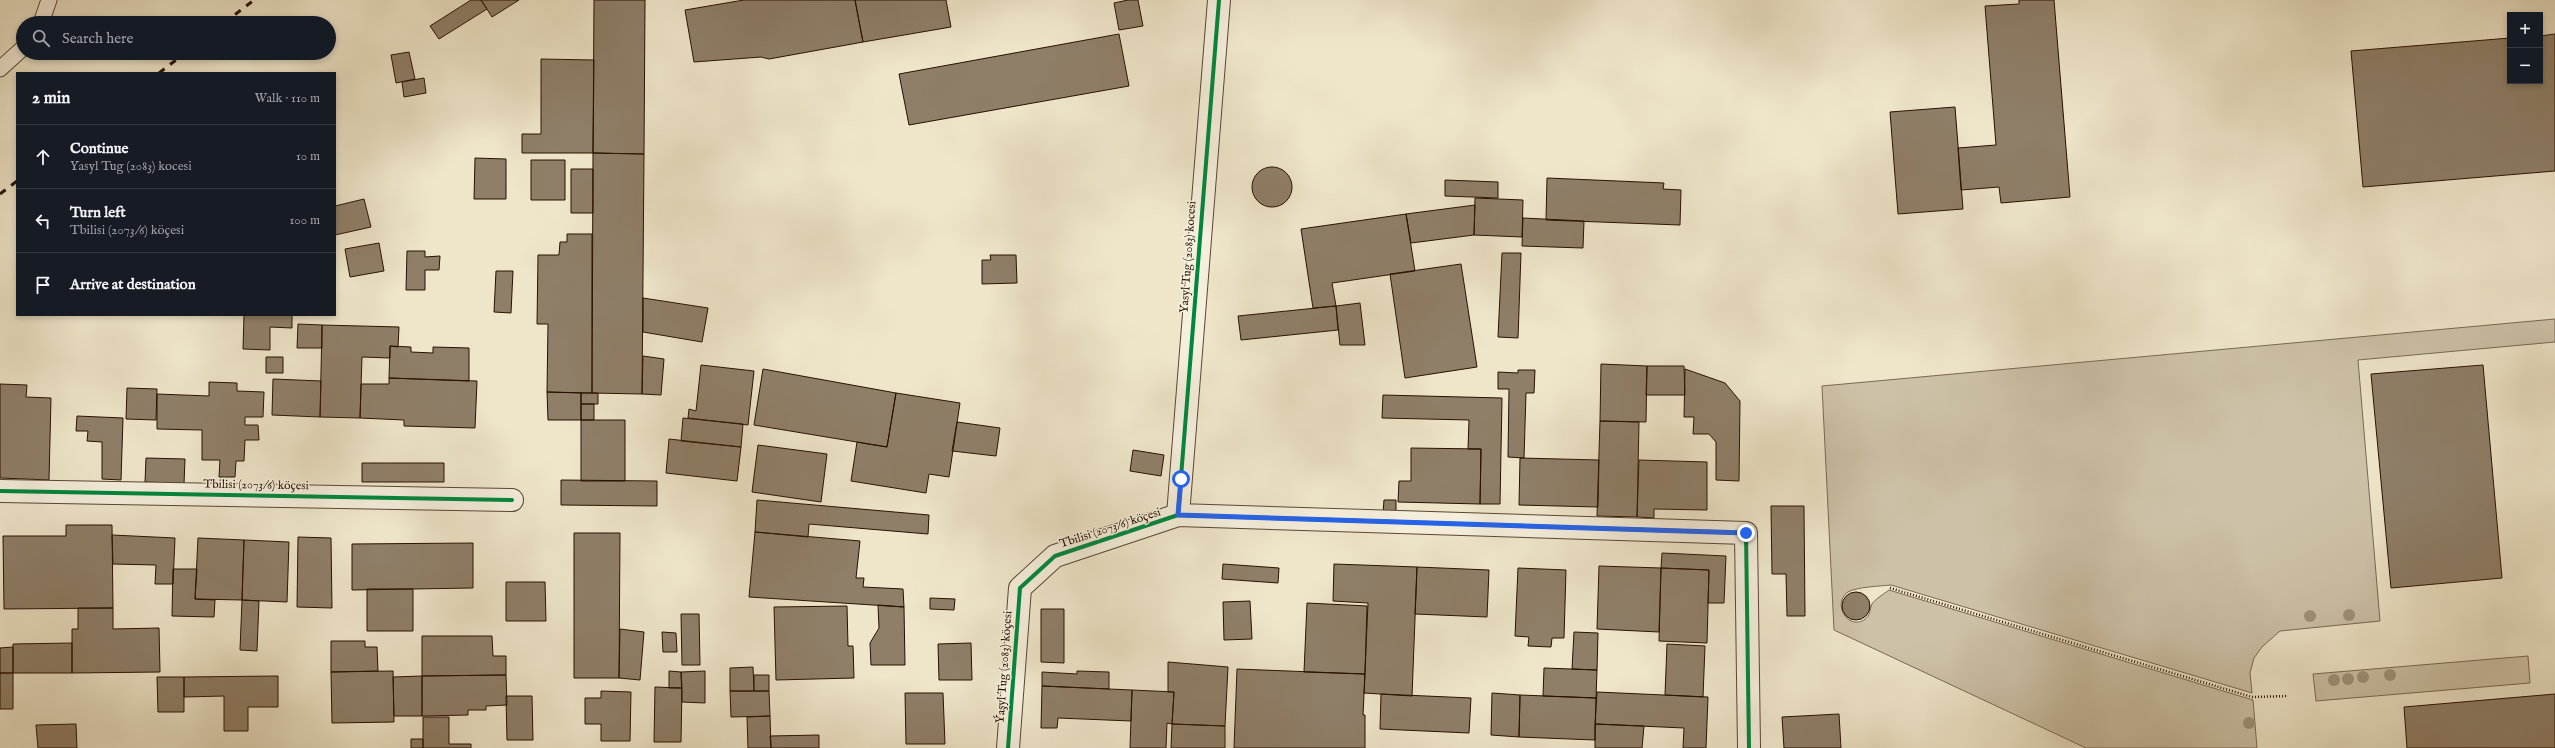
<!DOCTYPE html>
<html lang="en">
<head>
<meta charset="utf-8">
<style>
  :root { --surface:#171b24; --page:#242831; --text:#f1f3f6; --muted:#9ea1a6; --line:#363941 }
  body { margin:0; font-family:"IM FELL English",serif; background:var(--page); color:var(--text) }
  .controls { position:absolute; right:12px; top:12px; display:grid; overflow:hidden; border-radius:0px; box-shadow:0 2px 6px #0003 }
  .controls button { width:36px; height:36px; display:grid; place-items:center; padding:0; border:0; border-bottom:1px solid var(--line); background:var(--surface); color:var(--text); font:20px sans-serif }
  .stop { position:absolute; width:12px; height:12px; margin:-9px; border:3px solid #2563eb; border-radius:50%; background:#fff }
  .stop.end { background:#2563eb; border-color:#fff; box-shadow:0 1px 4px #0008 }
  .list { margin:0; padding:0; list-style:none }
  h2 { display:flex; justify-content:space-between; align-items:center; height:52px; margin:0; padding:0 16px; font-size:17px }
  h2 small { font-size:13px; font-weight:400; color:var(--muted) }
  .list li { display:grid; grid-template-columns:26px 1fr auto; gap:12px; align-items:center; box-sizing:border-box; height:64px; padding:0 16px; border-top:1px solid var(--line) }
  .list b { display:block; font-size:15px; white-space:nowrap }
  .list p { margin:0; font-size:13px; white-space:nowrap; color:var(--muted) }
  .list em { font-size:13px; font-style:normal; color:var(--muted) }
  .icon { flex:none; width:22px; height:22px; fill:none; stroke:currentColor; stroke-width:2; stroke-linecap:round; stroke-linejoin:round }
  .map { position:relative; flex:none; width:2555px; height:748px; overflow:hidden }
  .search { position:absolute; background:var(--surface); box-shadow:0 2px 6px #0003; left:16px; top:16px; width:320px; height:44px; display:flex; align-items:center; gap:10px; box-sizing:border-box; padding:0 14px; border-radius:22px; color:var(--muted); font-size:15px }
  .panel { position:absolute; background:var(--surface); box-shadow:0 2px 6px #0003; left:16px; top:72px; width:320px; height:244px; border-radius:0px }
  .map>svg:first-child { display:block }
  .green { fill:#cdc2a8; stroke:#7a6954 }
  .building { fill:#8f7f69; stroke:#281000 }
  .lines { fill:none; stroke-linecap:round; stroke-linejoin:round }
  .lane-casing { stroke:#5a4632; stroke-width:17 }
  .street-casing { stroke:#5a4632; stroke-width:24 }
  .path { stroke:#281000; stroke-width:2.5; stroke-dasharray:1 2; stroke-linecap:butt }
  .lane { stroke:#f5efdd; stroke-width:15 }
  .street { stroke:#f5efdd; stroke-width:22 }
  .rail { stroke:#281000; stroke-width:3; stroke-dasharray:7 7; stroke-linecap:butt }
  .cycleway-casing { stroke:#f5efdd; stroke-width:6 }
  .cycleway { stroke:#00873e; stroke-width:4 }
  .tree { fill:#a1927b }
  .route { stroke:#2563eb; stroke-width:5 }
  .labels { text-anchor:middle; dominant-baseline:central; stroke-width:3; stroke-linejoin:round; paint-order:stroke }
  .street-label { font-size:12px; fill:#281000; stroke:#f5efdd }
</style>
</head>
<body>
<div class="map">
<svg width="2555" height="748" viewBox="0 0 2555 748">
  <rect width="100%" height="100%" fill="#efe6ca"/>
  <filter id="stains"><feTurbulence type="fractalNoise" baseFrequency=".005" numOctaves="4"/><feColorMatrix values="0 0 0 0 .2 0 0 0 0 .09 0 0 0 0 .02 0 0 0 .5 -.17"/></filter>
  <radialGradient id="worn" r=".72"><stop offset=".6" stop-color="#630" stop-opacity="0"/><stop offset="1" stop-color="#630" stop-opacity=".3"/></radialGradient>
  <!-- green -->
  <path class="green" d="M2555 319V342L2358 360 2380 621 2280 631 2262 647 2254 658 2250 673 2252 693 1891 585C1881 586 1856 587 1848 592 1832 603 1847 630 1864 620 1871 615 1869 611 1872 604 1875 599 1884 594 1889 590L2253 700 2257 748H2086L1834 630 1822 386Z
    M2528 656 2530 683 2316 701 2313 674Z"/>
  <!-- building -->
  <path class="building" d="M471 0H481L487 9 439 39 430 26Z
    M481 0H519L492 17Z
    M594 0H645L644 154 593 153Z
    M744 0H855L863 42 769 59 761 57 694 62 685 10Z
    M855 0H946L951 27 863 42Z
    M1128 0H1138L1143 26 1119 30 1114 3Z
    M2019 0H2054L2070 197 2001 203 1999 187 1961 190 1958 148 1996 145 1985 6 2019 4Z
    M1119 34 1129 86 909 125 899 74Z
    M2555 34V171L2363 187 2351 51 2510 38V81H2540V36Z
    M409 52 415 79 396 83 391 55Z
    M541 59 594 60 593 153H522V134H541Z
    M424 78 426 93 404 97 402 82Z
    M1955 107 1963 209 1898 214 1890 112Z
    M593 153 644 154 642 394 592 393Z
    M475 158 506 159V199H474Z
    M531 160H565V200H531Z
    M1252 187a20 20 0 1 1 40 0a20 20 0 1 1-40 0Z
    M571 169H593V213H571Z
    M1547 178 1664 183 1663 189 1681 190 1680 225 1546 220Z
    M1445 180 1498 182V198L1445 196Z
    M1475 198 1523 200 1522 237 1474 235Z
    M364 199 371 227 335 235V206Z
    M1475 205 1474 235 1411 243 1406 214Z
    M1406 214 1415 271 1332 283 1336 306 1313 308 1301 229Z
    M1523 218 1584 221 1583 248 1522 246Z
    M567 234H592V393L547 392 548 324H537L538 255H559L560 242H567Z
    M379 243 384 271 350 277 345 249Z
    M407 251H425V257L440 256 439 270H425V290H406Z
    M1502 253H1521L1518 338 1498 337Z
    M990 255H1016L1017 283 982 284V260H991Z
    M1461 264 1477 367 1405 378 1390 274Z
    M496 271H513L511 313 494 312Z
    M643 298 708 308 702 342 643 332Z
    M1360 303 1365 345H1340L1336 306Z
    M1336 306 1338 330 1241 340 1238 316Z
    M244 315H292V328L270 327V350L243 349Z
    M298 324 322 325V348H297Z
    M322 325 399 327 398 347 390 346V358L362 357 360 418 320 417Z
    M390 346 411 347V352L433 353V347L469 348V381L389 378Z
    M643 356 664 359 661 395 642 394Z
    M266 357H283V373H266Z
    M1601 364 1647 366 1646 422 1600 421Z
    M701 365 754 371 748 425 688 418 689 409 696 411Z
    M2483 365 2502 578 2391 588 2371 374Z
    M1647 366H1684L1685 395H1646Z
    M763 369 896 393 887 447 754 425Z
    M1685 369 1725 383 1740 401 1739 481 1716 480V442L1709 434H1693L1694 417H1684Z
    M1518 370H1535L1534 393H1526L1524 458 1508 457 1509 389H1498V372L1518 373Z
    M389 378 477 381 475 428 404 426V420L360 418 361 384H389Z
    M273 379 321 381 320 417 272 415Z
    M209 382 237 383V391L264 392 263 417H245V425H258L259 440H245L244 461H236L235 477H219L220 460H202V430L157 429V394L209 396Z
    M0 384 27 385 26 397 51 398 49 480 0 478Z
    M127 388 157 389 156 420 126 419Z
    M547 392 581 393V420H548Z
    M581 393H598V404H581Z
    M896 393 960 403 949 477 929 474 926 493 851 481 857 442 887 447Z
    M1383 395 1502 398 1500 504H1480L1481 449H1468L1469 420 1382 418Z
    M581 404H594V420H581Z
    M77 416 123 418 121 480 102 479V442L87 441 88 431H76Z
    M683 418 743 424 741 447 681 441Z
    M581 420H625V481H581Z
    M1600 421 1639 422 1637 517 1597 516Z
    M957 422 1000 428 996 456 952 451Z
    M669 439 741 447 737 481 666 473Z
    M758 445 827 454 821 502 752 492Z
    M1411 448 1481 449 1480 504 1398 502 1399 481H1411Z
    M1133 450 1164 455 1161 476 1130 471Z
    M146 458 185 459 184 484 145 482Z
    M1520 458 1599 460 1598 507 1519 505Z
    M1639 460 1707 462V510L1654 509V518L1637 517Z
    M362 463H444V482H362Z
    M561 480 657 481V506L561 505Z
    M757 500 929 515 928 534 809 524 808 537 755 532Z
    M1384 500H1396V513H1383Z
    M1771 506H1804L1805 616H1787L1786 574H1772Z
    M66 525H112L113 608 4 609 3 536H66Z
    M755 532 860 541 856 578H864L863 587 903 589 904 607 749 597Z
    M574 533H620L619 678H574Z
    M112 535 175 538 173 584H155L156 565 113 564Z
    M298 537 331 538 332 608 297 607Z
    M198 538 244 540 242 600 195 599Z
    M244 540 289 542 287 602 242 600Z
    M473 543V588L352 590V544Z
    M1662 553 1726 556 1724 603H1708L1709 570 1661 568Z
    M1223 564 1279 568 1278 583 1222 579Z
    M1334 564 1417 567 1412 696 1364 693 1368 603 1333 601Z
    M1599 566 1661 568 1659 632 1597 629Z
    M1417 567 1489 570 1487 617 1415 614Z
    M1518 568 1566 570 1564 638H1552L1551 647 1528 646 1529 637 1515 636Z
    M1661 568 1709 570 1707 643 1659 641Z
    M173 569H197L195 599 215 600 214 617 172 616Z
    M506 582H545L546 621H506Z
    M367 589H413V631H367Z
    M1842 606a14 14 0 1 1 28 0a14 14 0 1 1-28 0Z
    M930 598 955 599 954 610 930 609Z
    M242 600 259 601 257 651 240 650Z
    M1250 601 1252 639 1224 640 1223 602Z
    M1307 603 1367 606 1365 674 1304 672Z
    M878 605 904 607 905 665H871L870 643 879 628Z
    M847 606 848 646H853L854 678 776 680 774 607Z
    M78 608H113V629L159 628 160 672 72 673V629H78Z
    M1041 609H1064V663L1041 662Z
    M681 614H699L700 665H682Z
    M620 629 644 632 640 680 619 678Z
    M662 632 676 633 677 652H663Z
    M1574 632 1598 633 1597 670 1572 669Z
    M422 636H492L493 656H506V675L422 676Z
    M331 641H365V647H377L378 671 331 672Z
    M72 643V673H13V644Z
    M971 643 972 680H939L938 644Z
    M1667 644 1705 646 1703 697 1665 695Z
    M13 647V673H0V648Z
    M1168 662 1228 667 1225 726 1172 724 1174 692H1168Z
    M753 667 754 691H730V668Z
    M1544 668 1597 670 1596 698 1543 696Z
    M1237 669 1365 674 1363 715H1365V748H1234Z
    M393 671 394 722 332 723 331 672Z
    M669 671 681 672 682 688H669Z
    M705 671V703L682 702 681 672Z
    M1077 671 1109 672V689L1042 686V672L1077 674Z
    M0 673H13V709H0Z
    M506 675 507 705 486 706V710H468V715L422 716V676Z
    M754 675H769V691H754Z
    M278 676V707H248V731H224V696L184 697V677Z
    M422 676V716H394L393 677Z
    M157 677H184V712H158Z
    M1042 686 1132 690 1131 721 1058 718 1057 728H1041Z
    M655 687 682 688 681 742H654Z
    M1132 690 1174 692 1172 724 1167 723 1166 748H1130Z
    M601 691 631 692 630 741H601V724H585V698H601Z
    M730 691H769L770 716 731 717Z
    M1597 692 1708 697 1706 748H1683L1684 728 1595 724Z
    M905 693H943L945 744H906Z
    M1492 693 1520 695 1519 737 1491 735Z
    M1381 694 1471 698 1469 733 1380 729Z
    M2555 694V748H2407L2404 707Z
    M1520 695 1596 698 1595 740 1519 737Z
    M506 696H532L533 740H507Z
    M1839 714 1841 748H1784L1782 717Z
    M770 716 771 748H748L747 717Z
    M423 717H449V744H471V748H423Z
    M76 724 77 748H38L36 725Z
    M1172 724 1225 726V748H1171Z
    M1595 724 1644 726 1642 748H1595Z
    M819 735V748H771L770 736Z
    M411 739H423V748H411Z"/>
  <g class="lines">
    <!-- lane casing -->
    <g class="lane-casing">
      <path id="lane" d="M41 23 49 0
        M0 69 23 48"/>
    </g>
    <!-- street casing -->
    <g class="street-casing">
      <path id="street" d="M0 491 512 500
        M1178 515 1219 0
        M1008 748 1020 588 1055 556 1178 515 1746 533 1749 748"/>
    </g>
    <!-- path -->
    <path class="path" d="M1890 588 2252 697 2288 696"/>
    <!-- lane -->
    <use href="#lane" class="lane"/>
    <!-- street -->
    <use href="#street" class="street"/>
    <!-- rail -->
    <path class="rail" d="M224 23 254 0
      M159 73 185 53
      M0 194 17 181"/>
    <!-- cycleway casing -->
    <g class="cycleway-casing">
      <path id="cycleway" d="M0 491 512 500
        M1178 515 1219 0
        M1008 748 1020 588 1055 556 1178 515 1746 533 1749 748"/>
    </g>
    <!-- cycleway -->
    <use href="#cycleway" class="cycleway"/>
  </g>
  <!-- trees -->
  <g class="tree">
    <circle cx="2349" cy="615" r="6"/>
    <circle cx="2310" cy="616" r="6"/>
    <circle cx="2390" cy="675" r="6"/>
    <circle cx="2363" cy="677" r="6"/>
    <circle cx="2348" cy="679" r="6"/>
    <circle cx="2334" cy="680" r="6"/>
    <circle cx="2249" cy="723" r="6"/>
  </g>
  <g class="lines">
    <!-- route -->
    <path class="route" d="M1181 479 1178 515 1746 533"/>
  </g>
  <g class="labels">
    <!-- street labels -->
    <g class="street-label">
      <text transform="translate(1188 257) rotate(-86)">Yasyl Tug (2083) kocesi</text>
      <text transform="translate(256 485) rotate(1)">Tbilisi (2073/6) köçesi</text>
      <text transform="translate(1110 528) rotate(-18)">Tbilisi (2073/6) köçesi</text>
      <text transform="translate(1004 667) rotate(-86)">Ýaşyl Tug (2083) köçesi</text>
    </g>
  </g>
  <rect width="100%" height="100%" filter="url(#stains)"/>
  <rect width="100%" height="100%" fill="url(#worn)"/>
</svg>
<div class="controls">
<button>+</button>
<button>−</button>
</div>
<div class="stop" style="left:1181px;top:479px"></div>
<div class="stop end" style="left:1746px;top:533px"></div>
<div class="search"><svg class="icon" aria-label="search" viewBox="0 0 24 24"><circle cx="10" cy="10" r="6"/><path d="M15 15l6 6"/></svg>Search here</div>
<section class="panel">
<h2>2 min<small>Walk · 110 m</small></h2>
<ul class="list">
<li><svg class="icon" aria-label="ahead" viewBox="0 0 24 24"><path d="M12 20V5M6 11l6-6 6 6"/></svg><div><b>Continue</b><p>Yasyl Tug (2083) kocesi</p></div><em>10 m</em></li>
<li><svg class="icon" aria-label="left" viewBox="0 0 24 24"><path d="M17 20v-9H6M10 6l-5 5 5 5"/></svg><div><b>Turn left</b><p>Tbilisi (2073/6) köçesi</p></div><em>100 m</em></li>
<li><svg class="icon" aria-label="arrive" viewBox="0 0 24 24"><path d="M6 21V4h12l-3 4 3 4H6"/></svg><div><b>Arrive at destination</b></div></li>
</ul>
</section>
</div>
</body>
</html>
